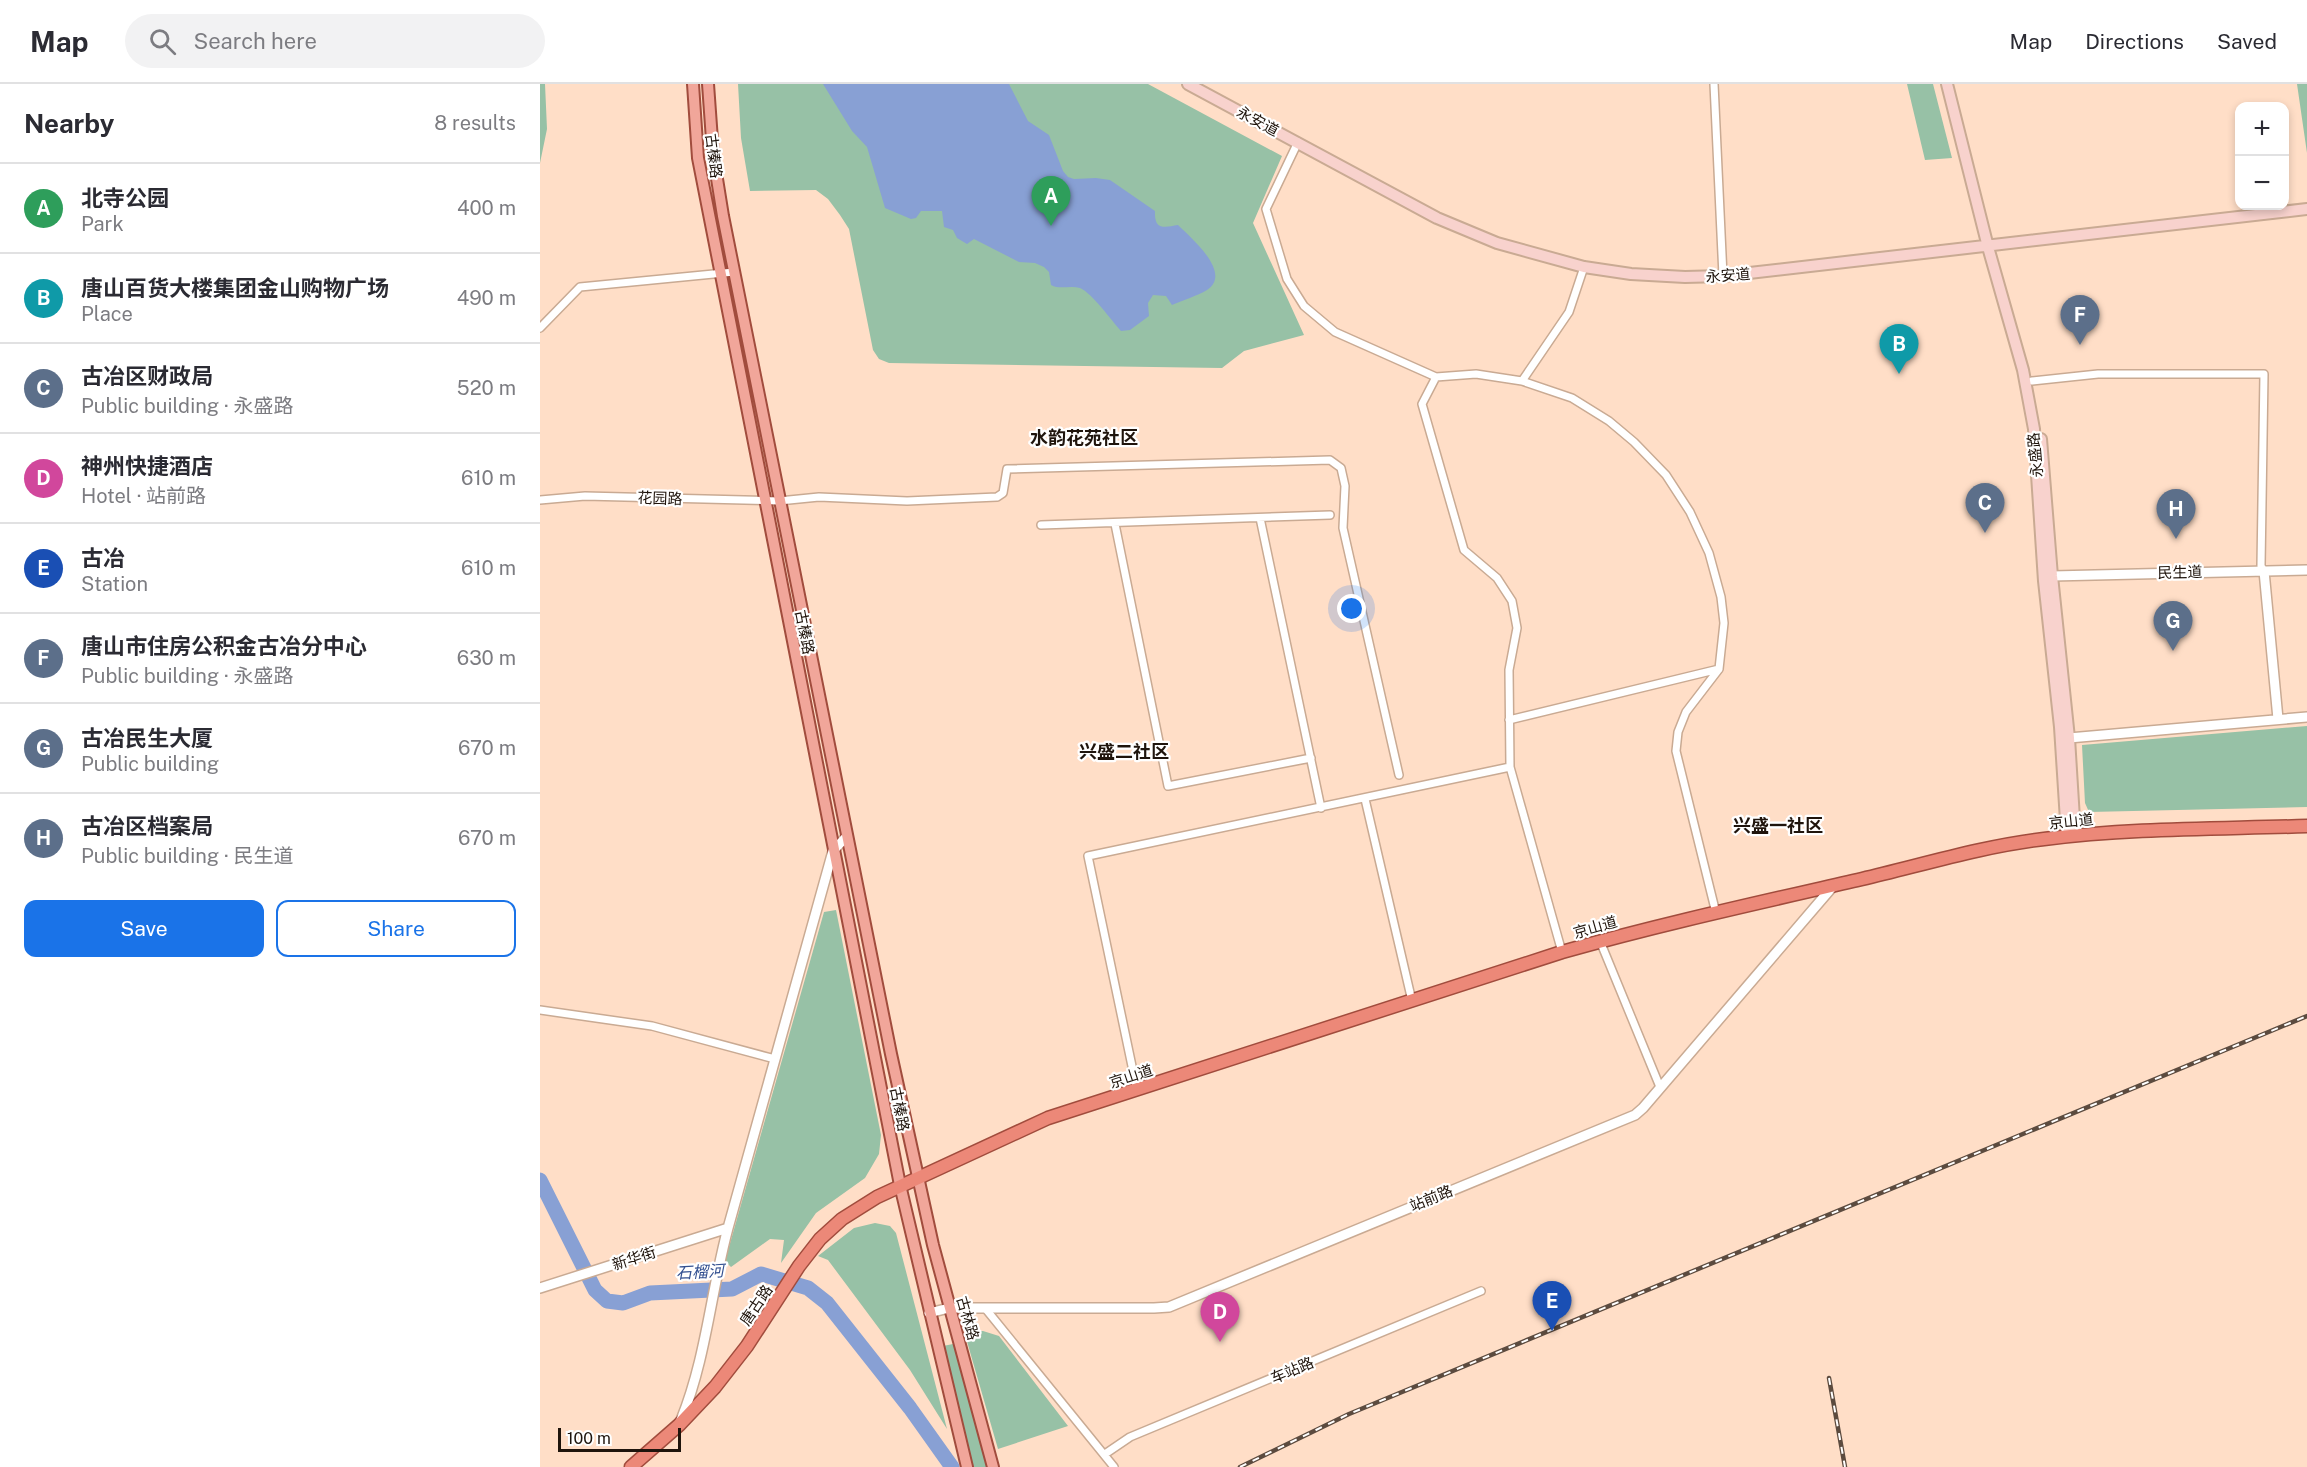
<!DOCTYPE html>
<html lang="en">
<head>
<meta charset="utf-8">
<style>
  :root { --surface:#fff; --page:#f2f2f3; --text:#2b2b33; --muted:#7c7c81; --line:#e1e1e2; --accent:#1a73e8 }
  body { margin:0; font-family:"Public Sans","Noto Sans SC",sans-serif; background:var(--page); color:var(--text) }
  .controls { position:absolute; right:18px; top:18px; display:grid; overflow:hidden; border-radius:12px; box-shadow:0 3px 9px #0003 }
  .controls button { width:54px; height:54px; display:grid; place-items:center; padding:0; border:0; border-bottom:2px solid var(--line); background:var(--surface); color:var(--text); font:30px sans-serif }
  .scale { position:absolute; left:18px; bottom:15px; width:123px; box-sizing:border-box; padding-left:6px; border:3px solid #1f140c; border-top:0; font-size:16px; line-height:21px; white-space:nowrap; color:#1f140c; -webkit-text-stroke:4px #fff; paint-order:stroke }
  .you { position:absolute; left:812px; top:525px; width:21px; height:21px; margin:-15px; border:4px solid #fff; border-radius:50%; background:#1a73e8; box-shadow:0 0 0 9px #1a73e833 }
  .badge { display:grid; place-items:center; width:39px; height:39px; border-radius:50%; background:var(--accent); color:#fff; font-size:20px; font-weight:700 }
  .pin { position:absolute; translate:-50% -50px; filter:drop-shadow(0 2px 3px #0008) }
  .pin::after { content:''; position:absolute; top:32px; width:21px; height:18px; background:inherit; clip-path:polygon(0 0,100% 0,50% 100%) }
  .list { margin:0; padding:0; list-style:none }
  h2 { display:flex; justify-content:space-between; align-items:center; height:78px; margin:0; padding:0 24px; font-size:26px }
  h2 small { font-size:20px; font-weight:400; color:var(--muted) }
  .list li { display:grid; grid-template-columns:39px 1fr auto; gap:18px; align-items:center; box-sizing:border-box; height:90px; padding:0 24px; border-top:2px solid var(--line) }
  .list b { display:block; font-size:22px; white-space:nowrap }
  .list p { margin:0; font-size:20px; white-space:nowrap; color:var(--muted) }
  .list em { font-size:20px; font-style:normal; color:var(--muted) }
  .actions { display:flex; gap:12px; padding:18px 24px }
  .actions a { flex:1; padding:14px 0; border:2px solid var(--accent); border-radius:12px; text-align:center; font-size:21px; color:var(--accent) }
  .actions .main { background:var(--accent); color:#fff }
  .icon { flex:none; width:33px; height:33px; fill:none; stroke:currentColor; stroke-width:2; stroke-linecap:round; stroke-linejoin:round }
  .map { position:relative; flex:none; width:1767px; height:1383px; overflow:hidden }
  header { display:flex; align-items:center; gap:36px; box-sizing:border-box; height:84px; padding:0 30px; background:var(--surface); border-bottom:2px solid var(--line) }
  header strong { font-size:28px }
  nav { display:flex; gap:33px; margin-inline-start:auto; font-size:21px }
  .search { width:420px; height:54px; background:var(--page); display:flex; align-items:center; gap:15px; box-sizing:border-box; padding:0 21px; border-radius:33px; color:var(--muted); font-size:22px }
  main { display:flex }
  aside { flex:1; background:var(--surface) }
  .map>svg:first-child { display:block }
  .green { fill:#97c1a6 }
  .water { fill:#88a0d4 }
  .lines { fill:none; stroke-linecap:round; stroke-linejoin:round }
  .river { stroke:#88a0d4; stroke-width:15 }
  .minor-casing { stroke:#c9aa93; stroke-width:10 }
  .tertiary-casing { stroke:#c9aa93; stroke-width:12 }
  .secondary-casing { stroke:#c9aa93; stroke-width:14 }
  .primary-casing { stroke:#a14c3d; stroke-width:14 }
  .trunk-casing { stroke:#a14c3d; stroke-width:15 }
  .minor { stroke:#fff; stroke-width:7 }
  .tertiary { stroke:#fff; stroke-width:9 }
  .secondary { stroke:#f8d2cd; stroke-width:10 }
  .primary { stroke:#f1a69a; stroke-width:10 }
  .trunk { stroke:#ec8878; stroke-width:12 }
  .rail-casing { stroke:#5c4b3f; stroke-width:4.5 }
  .rail { stroke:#fff; stroke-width:2; stroke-dasharray:7; stroke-linecap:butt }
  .labels { text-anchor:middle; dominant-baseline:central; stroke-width:4.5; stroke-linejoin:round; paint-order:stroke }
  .street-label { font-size:15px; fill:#1f140c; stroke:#fff }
  .water-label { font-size:16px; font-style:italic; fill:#345191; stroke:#fff }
  .quarter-label { font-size:18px; font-weight:bold; fill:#1f140c; stroke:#fff }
</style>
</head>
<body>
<header>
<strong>Map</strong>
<div class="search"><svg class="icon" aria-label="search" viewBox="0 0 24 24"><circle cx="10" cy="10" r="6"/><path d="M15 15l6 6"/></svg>Search here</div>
<nav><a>Map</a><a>Directions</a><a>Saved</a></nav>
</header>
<main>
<aside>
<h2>Nearby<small>8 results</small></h2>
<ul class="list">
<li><span class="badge" style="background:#2e9e5b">A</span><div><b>北寺公园</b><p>Park</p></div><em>400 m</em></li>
<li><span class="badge" style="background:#0f9aa8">B</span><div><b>唐山百货大楼集团金山购物广场</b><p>Place</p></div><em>490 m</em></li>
<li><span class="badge" style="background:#5c6f8a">C</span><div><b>古冶区财政局</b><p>Public building · 永盛路</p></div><em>520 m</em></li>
<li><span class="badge" style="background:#d1479c">D</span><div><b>神州快捷酒店</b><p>Hotel · 站前路</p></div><em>610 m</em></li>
<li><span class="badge" style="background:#1a4fb4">E</span><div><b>古冶</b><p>Station</p></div><em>610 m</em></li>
<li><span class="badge" style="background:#5c6f8a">F</span><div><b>唐山市住房公积金古冶分中心</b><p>Public building · 永盛路</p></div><em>630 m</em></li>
<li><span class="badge" style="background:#5c6f8a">G</span><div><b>古冶民生大厦</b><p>Public building</p></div><em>670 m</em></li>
<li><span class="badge" style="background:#5c6f8a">H</span><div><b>古冶区档案局</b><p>Public building · 民生道</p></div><em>670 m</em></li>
</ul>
<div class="actions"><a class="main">Save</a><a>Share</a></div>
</aside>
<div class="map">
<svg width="1767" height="1383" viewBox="0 0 1767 1383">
  <rect width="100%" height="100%" fill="#ffdec7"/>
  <!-- green -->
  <path class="green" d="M0 0H5L7 45 0 79Z
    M198 0H608L742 72 713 139 764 251 704 267 682 284 349 279 339 275 333 266 309 145 300 131 288 115 276 106 210 107 201 54Z
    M1367 0H1393L1412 74 1385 76Z
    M1757 0H1767V69Z
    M1767 642V723L1549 728 1545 719 1542 661Z
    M296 826 341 1051 339 1070 325 1094 276 1129 241 1179 244 1156 230 1155 191 1183 185 1177 284 828Z
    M335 1139 350 1142 356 1149 407 1345 370 1286 288 1176 278 1172 314 1144Z
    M433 1247H443L459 1252 528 1342 458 1365 426 1254Z
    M413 1260 416 1265 447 1383H433L403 1269V1262Z"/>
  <!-- water -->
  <path class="water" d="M283 0H469L488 37 509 51 523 87 528 93 534 95 556 94 570 96 615 127C614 147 625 143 638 141 651 154 693 189 667 206 657 212 643 216 632 221L626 212 613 211 608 219 609 232 590 246 581 247C571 236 552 209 540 204 530 201 520 206 511 201L509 188 504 183 495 179 479 178 434 155 427 160 417 154 413 146 404 143 402 127H381L376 134 371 135 345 124 327 63 312 47Z"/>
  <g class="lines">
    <!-- river -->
    <path class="river" d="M0 1096 55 1206 67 1217 83 1219 110 1209 192 1205 221 1190 268 1204 287 1219 370 1324 412 1383"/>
    <!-- minor casing -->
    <g class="minor-casing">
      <path id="minor" d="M1174 0 1183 192
        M758 58 726 125 747 195 764 222 795 248 896 293 936 290 982 297 1032 314 1069 337 1094 358 1126 391 1150 428 1169 469 1181 513 1184 539 1179 585 1146 628 1138 648 1136 667 1176 829
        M0 244 40 203 194 188
        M896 293 882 320 924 466 957 494 972 517 977 544 969 586 970 683 1022 868
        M982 297 1029 228 1044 183
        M1492 297 1558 290H1724L1721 482 1724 487
        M0 416 45 412 239 417 279 413 367 417 457 413 463 409 467 385 790 376 801 384 805 402 803 444 859 691
        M720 434 781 724
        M575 440 628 702 771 674
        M501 441 790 431
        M969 636 1179 585
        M825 715 872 917
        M1060 857 1120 1003
        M0 926 112 942 235 975
        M597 1006 548 772 970 683
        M445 1224 574 1383
        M565 1370 590 1353 941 1207"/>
    </g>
    <!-- tertiary casing -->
    <g class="tertiary-casing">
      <path id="tertiary" d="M1724 487 1738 635
        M1512 492 1767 486
        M1529 654 1767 633
        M0 1204 188 1144
        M389 1229 409 1224H614L629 1223 1095 1031 1103 1024 1294 801
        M141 1336C166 1275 171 1207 188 1144L293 767 306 753"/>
    </g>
    <!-- secondary casing -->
    <g class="secondary-casing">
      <path id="secondary" d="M648 0 897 134 957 159 1044 183 1091 190 1145 193 1183 192 1767 125
        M1407 0 1448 163 1483 286 1494 345 1504 497 1520 643 1527 752
        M1501 355 1512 492 1529 654 1535 751"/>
    </g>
    <!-- primary casing -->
    <g class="primary-casing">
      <path id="primary" d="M153 0 158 74 360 1101 427 1383
        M168 0 173 70 183 132 351 970 393 1161 453 1383"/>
    </g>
    <!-- trunk casing -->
    <g class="trunk-casing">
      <path id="trunk" d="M91 1383 139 1341 175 1303 207 1262 259 1182 280 1155 302 1135 337 1113 508 1034 1022 868C1121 840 1222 818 1322 795 1382 781 1443 762 1504 755 1591 744 1679 745 1767 742"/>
    </g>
    <!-- minor -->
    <use href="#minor" class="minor"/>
    <!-- tertiary -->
    <use href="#tertiary" class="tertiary"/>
    <!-- secondary -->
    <use href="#secondary" class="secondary"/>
    <!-- primary -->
    <use href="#primary" class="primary"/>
    <!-- trunk -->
    <use href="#trunk" class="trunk"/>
    <!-- rail casing -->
    <g class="rail-casing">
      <path id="rail" d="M1289 1294 1305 1383
        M700 1383 809 1330 1767 932"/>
    </g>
    <!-- rail -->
    <use href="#rail" class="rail"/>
  </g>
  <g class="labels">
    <!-- street labels -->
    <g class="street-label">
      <text transform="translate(718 37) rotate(28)">永安道</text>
      <text transform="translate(174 72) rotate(83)">古榛路</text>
      <text transform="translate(1188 191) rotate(-4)">永安道</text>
      <text transform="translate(1495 371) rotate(-95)">永盛路</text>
      <text transform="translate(120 414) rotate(2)">花园路</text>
      <text transform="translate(1640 488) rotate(-1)">民生道</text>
      <text transform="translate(265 548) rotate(79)">古榛路</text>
      <text transform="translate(1531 737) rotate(-6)">京山道</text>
      <text transform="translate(1055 843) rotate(-16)">京山道</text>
      <text transform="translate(591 992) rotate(-18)">京山道</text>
      <text transform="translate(360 1025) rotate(79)">古榛路</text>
      <text transform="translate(891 1114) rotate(-22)">站前路</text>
      <text transform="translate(94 1174) rotate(-18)">新华街</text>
      <text transform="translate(216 1221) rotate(-56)">唐古路</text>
      <text transform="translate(428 1234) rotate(74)">古林路</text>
      <text transform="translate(752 1286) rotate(-23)">车站路</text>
    </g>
    <!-- water labels -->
    <g class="water-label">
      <text transform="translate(160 1188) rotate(-3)">石榴河</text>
    </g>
    <!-- quarter labels -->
    <g class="quarter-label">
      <text x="544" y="353">水韵花苑社区</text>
      <text x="584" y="667">兴盛二社区</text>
      <text x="1238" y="741">兴盛一社区</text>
    </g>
  </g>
</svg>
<div class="controls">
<button>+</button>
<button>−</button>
</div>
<div class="scale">100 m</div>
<div class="you"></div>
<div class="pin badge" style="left:511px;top:142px;background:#2e9e5b">A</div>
<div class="pin badge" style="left:1359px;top:290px;background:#0f9aa8">B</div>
<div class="pin badge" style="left:1445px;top:449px;background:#5c6f8a">C</div>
<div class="pin badge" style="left:680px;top:1258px;background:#d1479c">D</div>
<div class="pin badge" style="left:1012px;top:1247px;background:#1a4fb4">E</div>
<div class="pin badge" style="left:1540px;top:261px;background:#5c6f8a">F</div>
<div class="pin badge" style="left:1633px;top:567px;background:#5c6f8a">G</div>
<div class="pin badge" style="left:1636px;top:455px;background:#5c6f8a">H</div>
</div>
</main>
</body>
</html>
